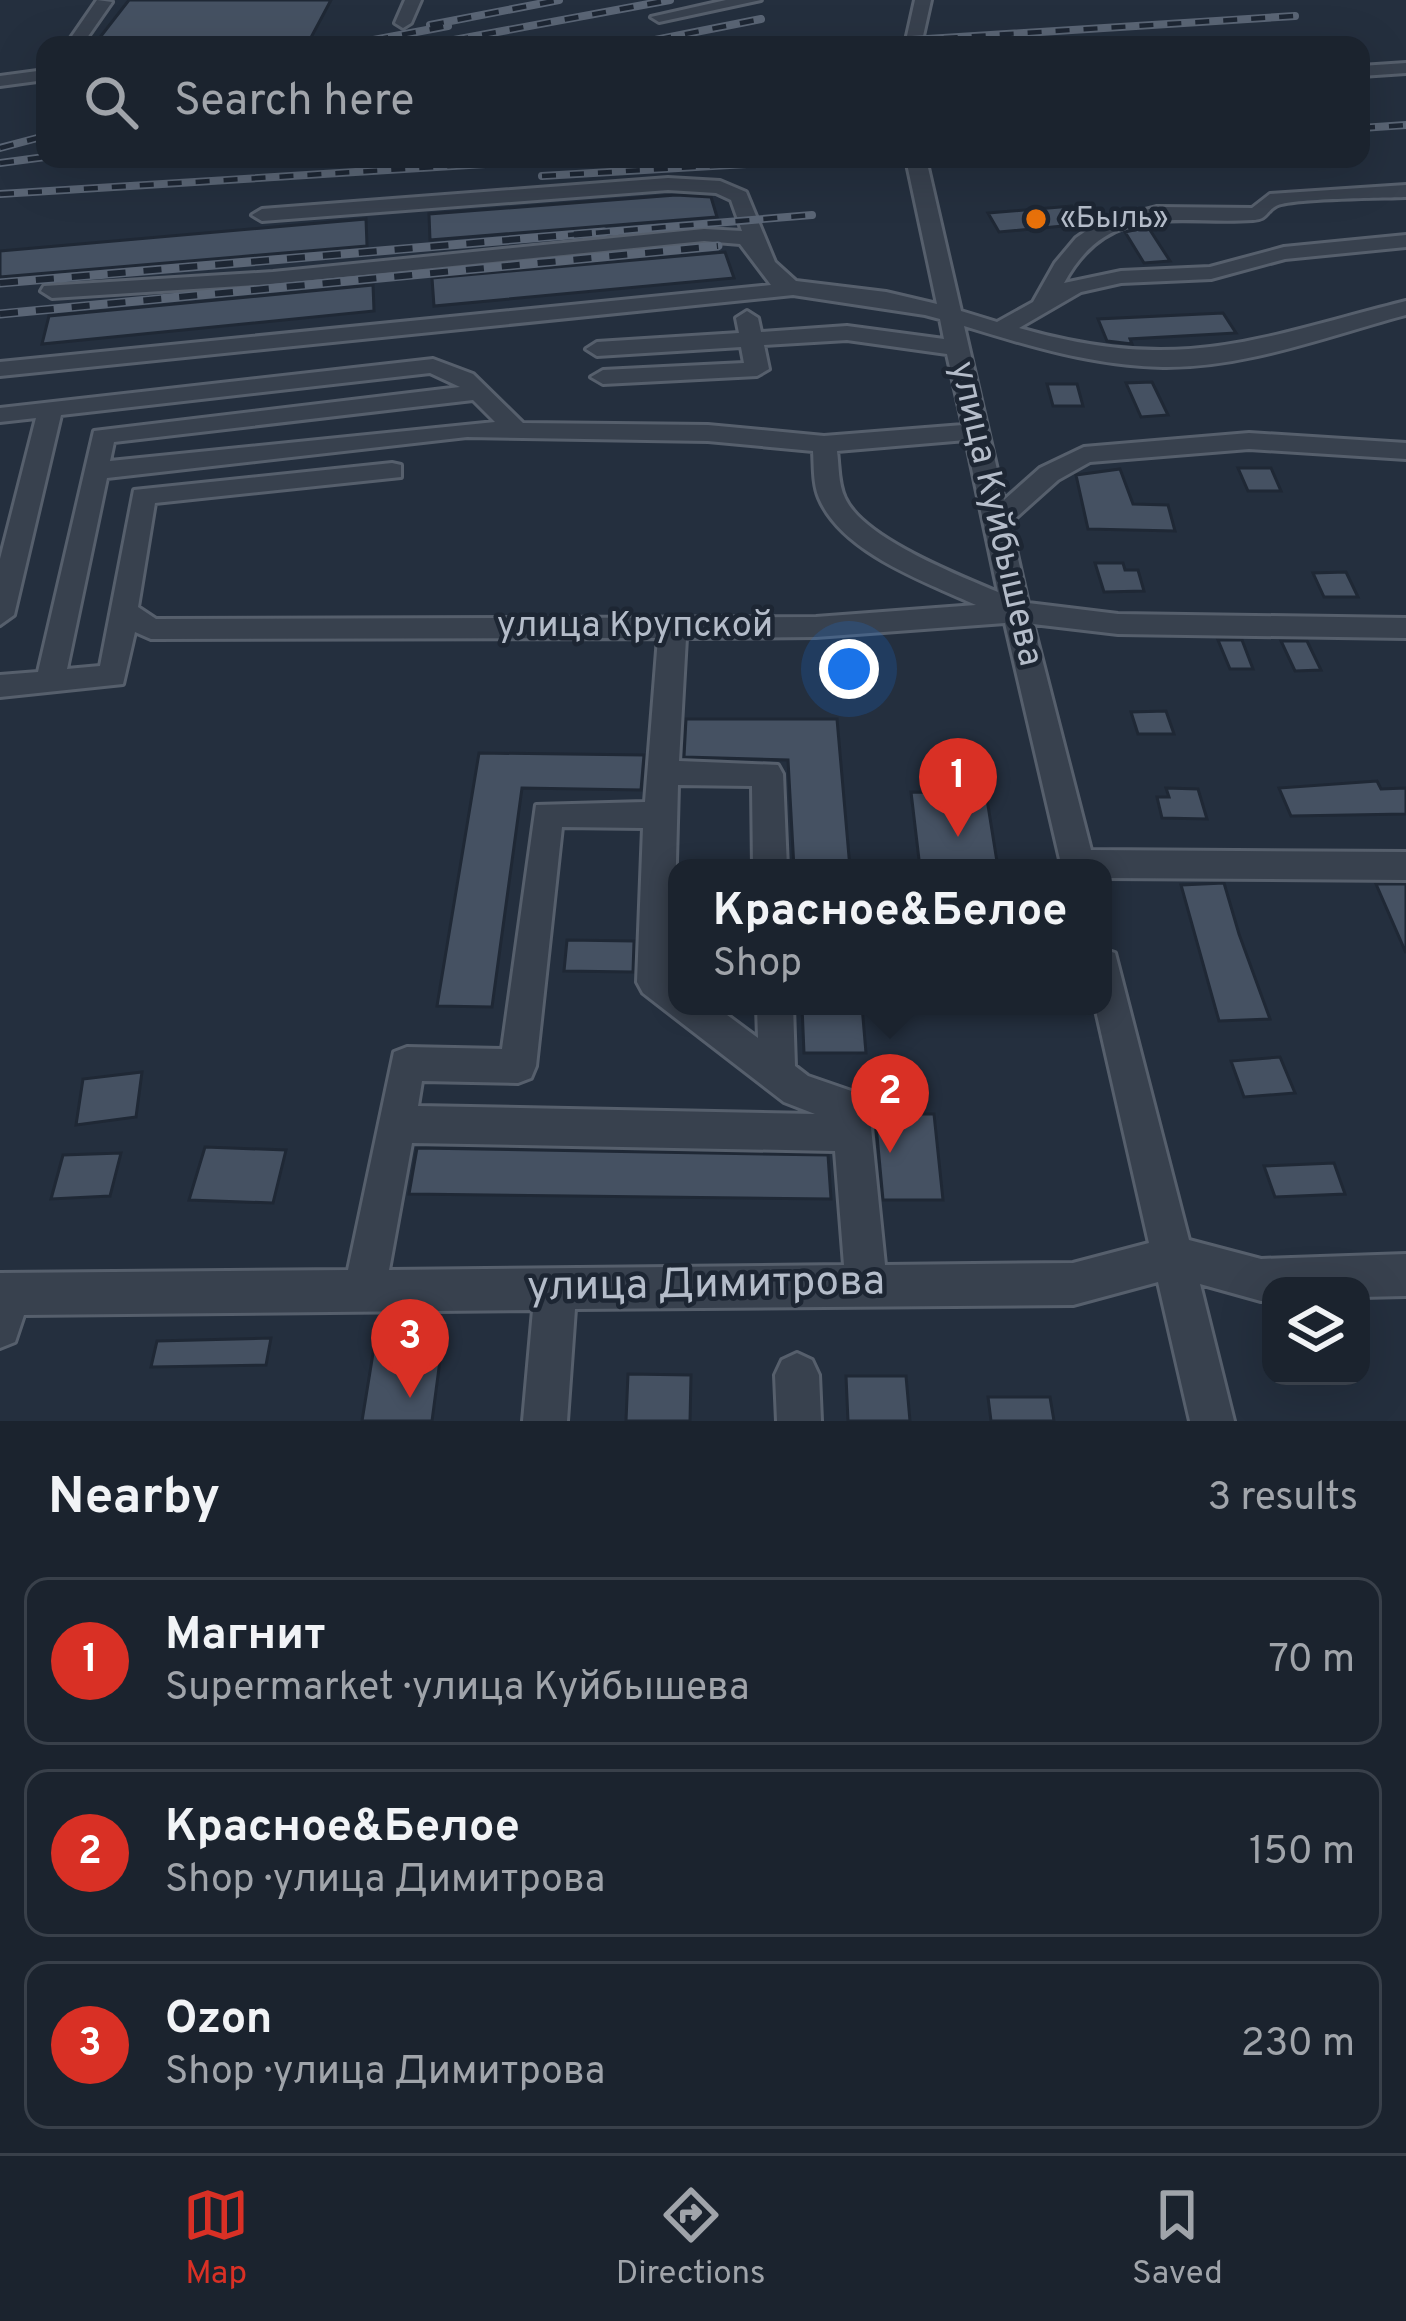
<!DOCTYPE html>
<html lang="en">
<head>
<meta charset="utf-8">
<style>
  :root { --surface:#1b232e; --page:#242b36; --text:#f1f3f6; --muted:#a0a4aa; --line:#39404a; --accent:#d93025 }
  body { margin:0; font-family:Overpass,sans-serif; background:var(--page); color:var(--text) }
  .controls { position:absolute; right:36px; bottom:36px; display:grid; overflow:hidden; border-radius:24px; box-shadow:0 12px 48px #0002 }
  .controls button { width:108px; height:108px; display:grid; place-items:center; padding:0; border:0; border-bottom:3px solid var(--line); background:var(--surface); color:var(--text); font:60px sans-serif }
  .you { position:absolute; left:849px; top:669px; width:42px; height:42px; margin:-30px; border:9px solid #fff; border-radius:50%; background:#1a73e8; box-shadow:0 0 0 18px #1a73e833 }
  .badge { display:grid; place-items:center; width:78px; height:78px; border-radius:50%; background:var(--accent); color:#fff; font-size:39px; font-weight:700 }
  .pin { position:absolute; translate:-50% -99px; filter:drop-shadow(0 3px 6px #0008) }
  .pin::after { content:''; position:absolute; top:63px; width:42px; height:36px; background:inherit; clip-path:polygon(0 0,100% 0,50% 100%) }
  .popup { position:absolute; left:668px; top:859px; width:444px; height:156px; box-sizing:border-box; display:grid; place-content:center; border-radius:24px; background:var(--surface); filter:drop-shadow(0 3px 9px #0005); font-size:39px; white-space:nowrap; color:var(--muted) }
  .popup b { font-size:45px; color:var(--text) }
  .popup::after { content:''; position:absolute; left:50%; top:100%; margin-left:-24px; border:24px solid transparent; border-top-color:var(--surface) }
  .list { margin:0; padding:0; list-style:none }
  h2 { display:flex; justify-content:space-between; align-items:center; height:156px; margin:0; padding:0 48px; font-size:51px }
  h2 small { font-size:39px; font-weight:400; color:var(--muted) }
  .list li { display:grid; grid-template-columns:78px 1fr auto; gap:36px; align-items:center; box-sizing:border-box; height:168px; margin:0 24px 24px; padding:0 24px; border:3px solid var(--line); border-radius:24px }
  .list b { display:block; font-size:45px; white-space:nowrap }
  .list p { margin:0; font-size:39px; white-space:nowrap; color:var(--muted) }
  .list em { font-size:39px; font-style:normal; color:var(--muted) }
  .icon { flex:none; width:66px; height:66px; fill:none; stroke:currentColor; stroke-width:2; stroke-linecap:round; stroke-linejoin:round }
  .map { position:relative; flex:none; width:1406px; height:1421px; overflow:hidden }
  .search { position:absolute; background:var(--surface); box-shadow:0 12px 48px #0002; left:36px; right:36px; top:36px; height:132px; display:flex; align-items:center; gap:30px; box-sizing:border-box; padding:0 42px; border-radius:24px; color:var(--muted); font-size:45px }
  .sheet { height:732px; background:var(--surface) }
  nav { display:flex; justify-content:space-around; align-items:center; box-sizing:border-box; height:168px; border-top:3px solid var(--line); background:var(--surface); font-size:33px; color:var(--muted) }
  nav a { display:grid; justify-items:center; gap:6px }
  nav .on { color:var(--accent) }
  .map>svg:first-child { display:block }
  .building { fill:#455162; stroke:#1f2835; stroke-width:3 }
  .lines { fill:none; stroke-linecap:round; stroke-linejoin:round }
  .minor-casing { stroke:#565f6c; stroke-width:6 }
  .minor { fill:#38414e; fill-rule:evenodd }
  .rail-far1-casing { stroke:#5a6575; stroke-width:8 }
  .rail-casing { stroke:#5a6575; stroke-width:9 }
  .rail-far1 { stroke:#1d2633; stroke-width:4.5; stroke-dasharray:14; stroke-linecap:butt }
  .rail { stroke:#1d2633; stroke-width:6; stroke-dasharray:18; stroke-linecap:butt }
  .food-dot { fill:#e8710a; stroke:#1d2633; stroke-width:4.5 }
  .labels { text-anchor:middle; dominant-baseline:central; stroke-width:9; stroke-linejoin:round; paint-order:stroke }
  .far-poi-label { font-size:30px; fill:#b4bcc9; stroke:#1d2633; text-anchor:start }
  .street-label { font-size:36px; fill:#b4bcc9; stroke:#1d2633 }
  .near-street-label { font-size:42px; fill:#b4bcc9; stroke:#1d2633 }
</style>
</head>
<body>
<div class="map">
<svg width="1406" height="1421" viewBox="0 0 1406 1421">
  <rect width="100%" height="100%" fill="#242f3e"/>
  <!-- building -->
  <path class="building" d="M129 0H331L307 45H94Z
    M676 195 711 197 717 217 430 240 429 214Z
    M1072 206 1084 224 999 232 988 213Z
    M366 219 367 246 0 277V251Z
    M1148 227 1170 261 1144 263 1125 232Z
    M725 252 734 278 434 306 432 278Z
    M373 285 374 311 42 344 49 316Z
    M1223 313 1236 333 1130 339 1132 344 1107 341 1098 319Z
    M1152 382 1168 415 1141 417 1126 383Z
    M1047 384H1077L1083 406H1053Z
    M1238 468H1271L1281 491H1248Z
    M1120 469 1133 504 1168 505 1175 531 1088 529 1076 475Z
    M1095 563H1123L1125 570H1138L1144 591 1104 592Z
    M1346 572 1358 597H1324L1313 573Z
    M1218 640H1242L1253 669H1230Z
    M1281 641H1307L1321 670 1295 671Z
    M1166 711 1174 734H1138L1131 712Z
    M686 719H837L850 868H794L788 760 684 757Z
    M479 753 644 755 641 790 522 788 492 1007 437 1006Z
    M1377 781 1381 789 1406 788V814L1291 816 1279 788Z
    M1166 788 1198 789 1207 819 1162 818 1157 797H1169Z
    M911 792 986 793 998 868H920Z
    M1224 883 1239 934 1270 1019 1219 1021 1181 885Z
    M1376 884H1406V953Z
    M567 940 634 941 633 972 564 971Z
    M802 1006H862L866 1053H804Z
    M1280 1057 1295 1093 1244 1097 1231 1061Z
    M142 1072 136 1117 76 1125 83 1079Z
    M875 1114H934L943 1200H883Z
    M205 1147 286 1150 273 1203 189 1200Z
    M417 1148 828 1155 831 1199 409 1194Z
    M121 1153 110 1196 51 1199 63 1155Z
    M1334 1163 1345 1194 1275 1197 1264 1166Z
    M377 1329 444 1330 432 1421H362Z
    M271 1338 266 1365 151 1367 157 1341Z
    M628 1374 691 1375 690 1421H626Z
    M846 1376H906L910 1421H848Z
    M988 1397H1050L1054 1421H991Z"/>
  <g class="lines">
    <!-- minor casing -->
    <g class="minor-casing">
      <path id="minor" d="M97 0 112 2 82 45H66Z
        M405 0H421L411 23 403 28 395 23Z
        M726 0H761L659 22 651 17Z
        M915 0H931L921 45H905Z
        M1406 63V73L1361 76V66Z
        M45 70V80L0 86V76Z
        M906 159H926L961 311 997 322 1033 302 1055 263 1076 238 1099 222 1157 207 1252 208 1270 194 1406 185V197C1383 198 1290 198 1276 206 1265 212 1268 219 1253 220 1176 225 1109 200 1064 283L1121 271 1210 267 1284 247 1406 235V247L1285 259 1211 279 1121 283 1081 292 1019 328C1181 374 1252 340 1406 301V315C1327 336 1246 368 1163 367 1095 366 1029 346 964 326L1004 500 1040 468 1084 447 1249 433 1406 443V459L1249 449 1090 462 1058 480 1010 523 1028 603 1118 614 1406 618V638L1118 634 1033 624 1091 850 1406 852V880L1103 878V868H1062L1005 623 816 637 686 638 679 761 778 765 783 774 787 868H753L752 786 678 785 673 975 677 978V1006H715L758 1038 757 1006H793L795 1066 808 1076 863 1095 869 1108 885 1265 1073 1263 1149 1243 1095 1006H1103V949L1115 953 1189 1240 1261 1259 1406 1254V1296L1361 1297V1286H1271V1300L1261 1301 1200 1284 1234 1421H1190L1158 1282 1073 1305 575 1309 567 1421H523L533 1310 24 1315 15 1342 0 1348V1273L348 1270 394 1052 407 1047 502 1049 536 805 645 802 658 638 151 639 135 632 123 684 0 697V675L38 672 94 431 460 387 430 373 61 415 14 615 0 625V559L36 418 0 422V408L433 359 473 374 523 423 708 425 824 436 963 425 947 354 847 340 764 345 769 369 757 376 603 384 591 377 603 370 744 363 741 347 597 356 586 349 597 342 739 333 736 318 747 311 758 318 761 332 847 326 944 339 940 319 925 315 793 295 0 376V362L771 285 740 244 704 241 273 284 52 298 41 291 44 286 273 272 704 229 742 231 731 200 716 193 668 190 262 221 252 215 262 209 668 178 720 181 746 192 775 262 796 281 886 292 937 304ZM473 400 495 422 110 461 114 442ZM467 437 708 441 813 451C814 466 813 484 819 498 842 553 926 582 976 605L816 617 156 619 138 607 155 503 401 477V465L392 463 134 490 100 666 67 669 107 478ZM966 440 998 592C958 575 863 538 845 498 838 484 839 465 837 451ZM562 827 643 828 637 982 643 993 784 1102 815 1114 418 1106 422 1081 518 1083 531 1078 536 1066ZM412 1143 835 1151 844 1265 389 1270Z
        M797 1353 812 1360 819 1375 821 1421H777L775 1375 782 1360Z"/>
    </g>
    <!-- minor -->
    <use href="#minor" class="minor"/>
    <!-- rail-far1 casing -->
    <g class="rail-far1-casing">
      <path id="rail-far1" d="M430 25 559 0
        M347 45 448 26
        M427 45 670 0
        M630 45 761 19
        M832 45 1295 16
        M1361 128 1406 125
        M0 148 45 136
        M786 161 829 159
        M0 163 45 157
        M542 176 799 161
        M0 194 565 159
        M568 235 812 215"/>
    </g>
    <!-- rail casing -->
    <g class="rail-casing">
      <path id="rail" d="M0 283 604 232
        M0 314 718 246"/>
    </g>
    <!-- rail-far1 -->
    <use href="#rail-far1" class="rail-far1"/>
    <!-- rail -->
    <use href="#rail" class="rail"/>
  </g>
  <!-- markers -->
  <circle class="food-dot" cx="1036" cy="219" r="12"/>
  <g class="labels">
    <!-- far-poi labels -->
    <g class="far-poi-label">
      <text x="1060" y="219">«Быль»</text>
    </g>
    <!-- street labels -->
    <g class="street-label">
      <text transform="translate(995 514) rotate(77)">улица Куйбышева</text>
      <text x="635" y="627">улица Крупской</text>
    </g>
    <!-- near-street labels -->
    <g class="near-street-label">
      <text transform="translate(706 1286) rotate(-1)">улица Димитрова</text>
    </g>
  </g>
</svg>
<div class="controls">
<button><svg class="icon" aria-label="layers" viewBox="0 0 24 24"><path d="M12 4l9 5-9 5-9-5zM3 14l9 5 9-5"/></svg></button>
</div>
<div class="you"></div>
<div class="pin badge" style="left:958px;top:837px">1</div>
<div class="pin badge" style="left:890px;top:1153px">2</div>
<div class="popup"><b>Красное&amp;Белое</b>Shop</div>
<div class="pin badge" style="left:410px;top:1398px">3</div>
<div class="search"><svg class="icon" aria-label="search" viewBox="0 0 24 24"><circle cx="10" cy="10" r="6"/><path d="M15 15l6 6"/></svg>Search here</div>
</div>
<section class="sheet">
<h2>Nearby<small>3 results</small></h2>
<ul class="list">
<li><span class="badge">1</span><div><b>Магнит</b><p>Supermarket · улица Куйбышева</p></div><em>70 m</em></li>
<li><span class="badge">2</span><div><b>Красное&amp;Белое</b><p>Shop · улица Димитрова</p></div><em>150 m</em></li>
<li><span class="badge">3</span><div><b>Ozon</b><p>Shop · улица Димитрова</p></div><em>230 m</em></li>
</ul>
</section>
<nav>
<a class="on"><svg class="icon" aria-label="map" viewBox="0 0 24 24"><path d="M3 6l6-2 6 2 6-2v14l-6 2-6-2-6 2zM9 4v14M15 6v14"/></svg>Map</a>
<a><svg class="icon" aria-label="directions" viewBox="0 0 24 24"><path d="M12 3l9 9-9 9-9-9zM9 14v-3h6M13 9l2 2-2 2"/></svg>Directions</a>
<a><svg class="icon" aria-label="saved" viewBox="0 0 24 24"><path d="M7 4h10v16l-5-4-5 4z"/></svg>Saved</a>
</nav>
</body>
</html>
